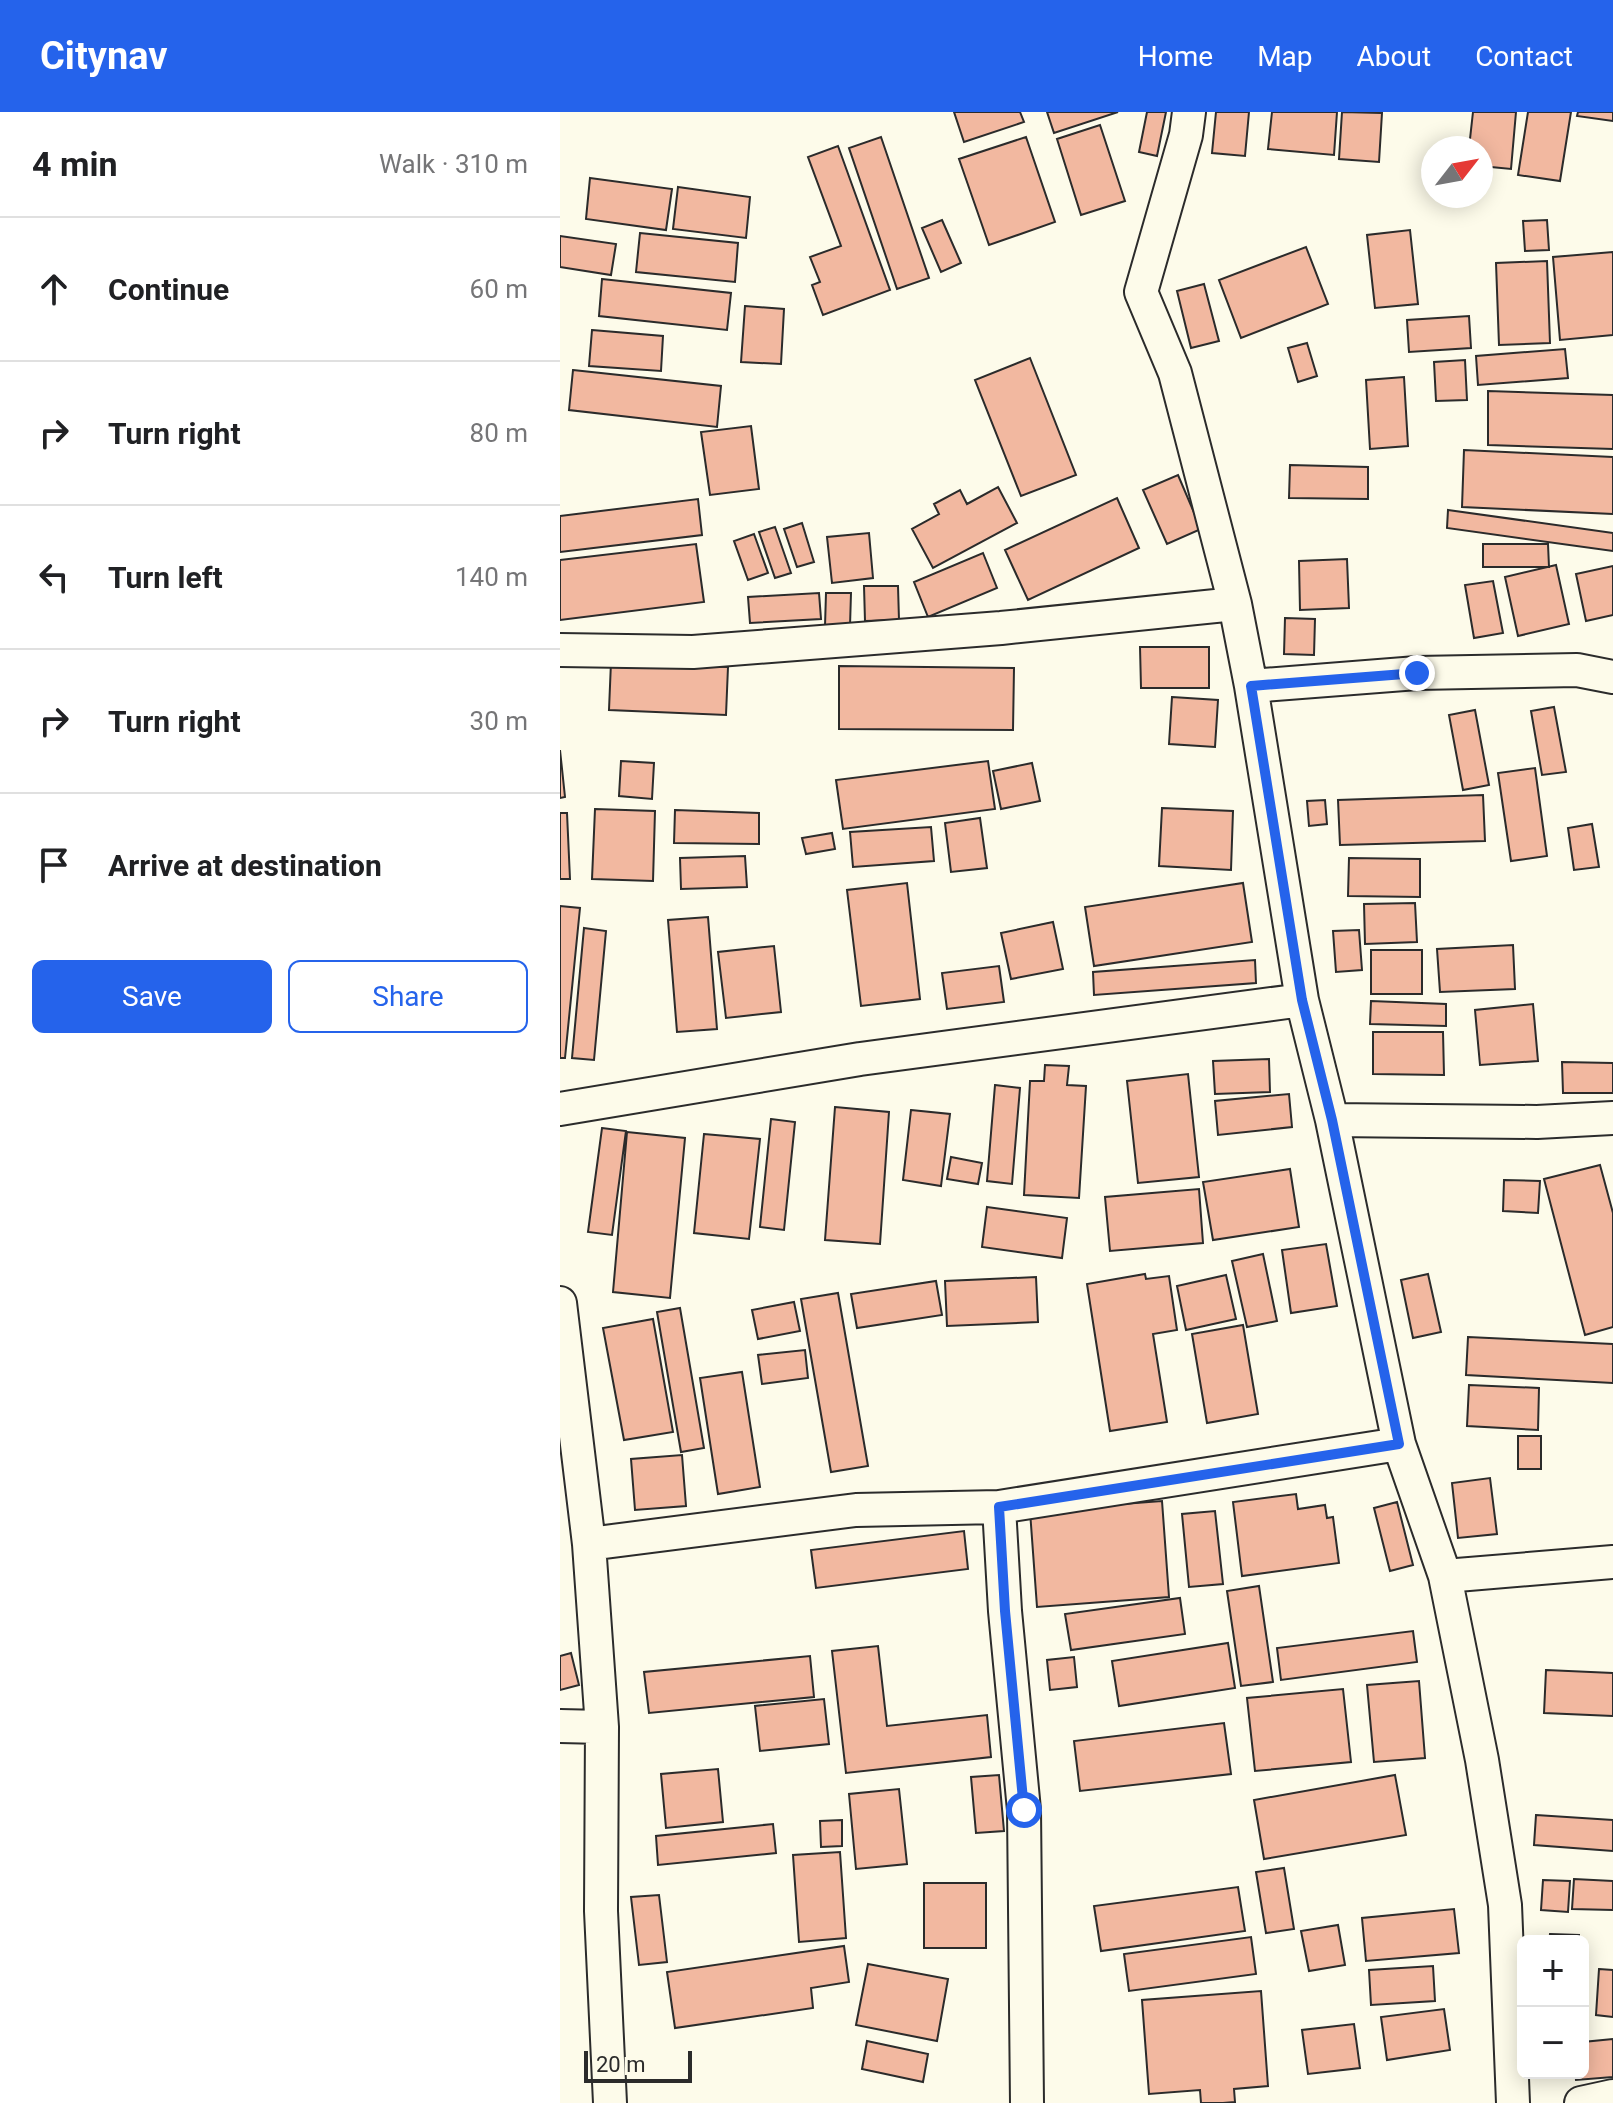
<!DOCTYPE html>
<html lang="en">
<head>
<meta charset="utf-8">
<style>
  :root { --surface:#fff; --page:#f2f2f2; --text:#202124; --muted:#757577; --line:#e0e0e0; --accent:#2563eb }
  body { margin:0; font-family:Roboto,sans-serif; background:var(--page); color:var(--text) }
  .controls { position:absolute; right:24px; bottom:24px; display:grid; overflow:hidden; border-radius:12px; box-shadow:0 4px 20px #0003 }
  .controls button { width:72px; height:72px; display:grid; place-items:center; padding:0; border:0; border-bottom:2px solid var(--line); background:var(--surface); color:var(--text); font:40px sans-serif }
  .compass { position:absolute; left:861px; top:24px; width:72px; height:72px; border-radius:50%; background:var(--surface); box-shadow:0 4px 20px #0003; rotate:59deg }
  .scale { position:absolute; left:24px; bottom:20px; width:108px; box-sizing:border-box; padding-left:8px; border:4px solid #2b2b2b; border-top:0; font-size:22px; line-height:28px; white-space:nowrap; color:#2b2b2b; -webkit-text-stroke:6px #fdfbea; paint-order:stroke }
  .stop { position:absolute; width:24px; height:24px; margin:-18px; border:6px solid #2563eb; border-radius:50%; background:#fff }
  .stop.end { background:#2563eb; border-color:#fff; box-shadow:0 2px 8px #0008 }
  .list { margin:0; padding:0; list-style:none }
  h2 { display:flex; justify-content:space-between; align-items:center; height:104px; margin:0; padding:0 32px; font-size:34px }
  h2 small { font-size:26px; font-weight:400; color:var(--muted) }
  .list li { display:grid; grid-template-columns:52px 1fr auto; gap:24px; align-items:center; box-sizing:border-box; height:144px; padding:0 32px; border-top:2px solid var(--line) }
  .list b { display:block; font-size:30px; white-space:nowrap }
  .list em { font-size:26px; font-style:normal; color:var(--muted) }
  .actions { display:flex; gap:16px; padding:24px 32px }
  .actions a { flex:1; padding:18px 0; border:2px solid var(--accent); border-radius:12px; text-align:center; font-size:28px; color:var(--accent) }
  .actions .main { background:var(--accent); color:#fff }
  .icon { flex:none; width:44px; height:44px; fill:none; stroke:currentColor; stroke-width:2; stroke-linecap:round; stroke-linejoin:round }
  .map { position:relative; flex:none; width:1053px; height:1991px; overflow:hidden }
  header { display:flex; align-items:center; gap:48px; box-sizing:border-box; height:112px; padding:0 40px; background:var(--accent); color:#fff }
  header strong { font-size:38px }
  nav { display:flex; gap:44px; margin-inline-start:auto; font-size:28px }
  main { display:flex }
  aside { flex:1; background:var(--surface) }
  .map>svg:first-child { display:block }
  .building { fill:#f2b8a0; stroke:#2b2b2b; stroke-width:2 }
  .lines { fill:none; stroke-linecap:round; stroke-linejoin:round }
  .street-casing { stroke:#2b2b2b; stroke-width:36 }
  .street { stroke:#fdfbea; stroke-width:32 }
  .route { stroke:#2563eb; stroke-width:10 }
</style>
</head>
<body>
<header>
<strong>Citynav</strong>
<nav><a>Home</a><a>Map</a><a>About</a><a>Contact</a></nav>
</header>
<main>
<aside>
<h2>4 min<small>Walk · 310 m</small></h2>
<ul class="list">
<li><svg class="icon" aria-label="ahead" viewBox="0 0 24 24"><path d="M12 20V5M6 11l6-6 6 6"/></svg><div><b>Continue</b></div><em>60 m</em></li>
<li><svg class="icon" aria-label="right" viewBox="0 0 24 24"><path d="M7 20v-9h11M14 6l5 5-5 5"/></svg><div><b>Turn right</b></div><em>80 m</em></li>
<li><svg class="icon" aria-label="left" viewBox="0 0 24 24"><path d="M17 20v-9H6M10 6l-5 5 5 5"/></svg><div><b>Turn left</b></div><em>140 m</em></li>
<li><svg class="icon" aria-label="right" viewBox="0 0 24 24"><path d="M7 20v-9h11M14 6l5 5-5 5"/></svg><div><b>Turn right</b></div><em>30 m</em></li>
<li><svg class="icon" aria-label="arrive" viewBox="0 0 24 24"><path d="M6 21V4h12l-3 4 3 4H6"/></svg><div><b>Arrive at destination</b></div></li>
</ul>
<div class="actions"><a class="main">Save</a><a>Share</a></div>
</aside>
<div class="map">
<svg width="1053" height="1991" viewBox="0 0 1053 1991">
  <rect width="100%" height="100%" fill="#fdfbea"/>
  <!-- building -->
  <path class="building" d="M394 0H460L464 10 404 30Z
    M487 0H558L494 21Z
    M587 0H606L597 44 579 40Z
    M656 0H689L685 44 652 41Z
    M712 0H777L774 43 708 37Z
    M782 0 822 1 819 50 779 47Z
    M913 0H956L951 57 921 54V36H909Z
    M968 0H1011L1000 69 958 63Z
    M1018 0H1053V9L1017 4Z
    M540 13 565 89 521 103 497 27Z
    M321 25 369 166 337 177 289 36Z
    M466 25 495 110 429 133 399 47Z
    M278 34 330 178 263 203 252 173 260 170 250 145 281 134 248 45Z
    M30 66 112 77 106 118 26 107Z
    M118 75 190 85 186 126 113 117Z
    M382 108 401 151 381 160 362 116Z
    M987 108 989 138 965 139 963 109Z
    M850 118 858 192 815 196 807 123Z
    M80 121 178 131 175 170 76 160Z
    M0 124 56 132 51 163 0 155Z
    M746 135 768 192 681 226 659 168Z
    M1053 140V223L1000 228 993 145Z
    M987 149 990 231 939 233 936 151Z
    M42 167 171 181 167 218 39 204Z
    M644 172 659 229 631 236 617 179Z
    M185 194 224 197 221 252 181 250Z
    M909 204 911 236 849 240 847 208Z
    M32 218 103 224 101 259 29 254Z
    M747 231 757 264 738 270 728 236Z
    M1005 237 1008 266 918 273 916 244Z
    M470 246 516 363 461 384 415 268Z
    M905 248 907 288 876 289 874 250Z
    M13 258 161 274 157 315 9 298Z
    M844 265 848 334 810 337 806 268Z
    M928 279 1053 283V337L928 333Z
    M191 314 199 377 150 383 141 320Z
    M904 338 1053 345V402L902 395Z
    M730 353 808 355V387L729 386Z
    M618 363 641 417 607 432 583 378Z
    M438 375 457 411 373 456 352 417 379 402 374 392 400 378 407 392Z
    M557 386 579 436 468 488 445 438Z
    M138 387 142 423 0 440V404Z
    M888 398 1053 421V439L887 416Z
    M242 411 254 450 237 455 224 417Z
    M215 415 231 461 215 466 199 420Z
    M309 421 313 466 272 471 267 425Z
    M194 422 208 461 188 468 174 429Z
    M136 432 144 490 0 508V448Z
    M923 432H988L989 455H923Z
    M423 441 437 476 368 505 354 470Z
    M787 447 789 496 740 498 739 449Z
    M996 453 1009 512 958 524 945 465Z
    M1053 454V503L1026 509 1016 462Z
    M933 469 943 521 914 526 905 473Z
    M304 474H338L339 508 305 509Z
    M259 481 261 507 190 511 188 485Z
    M266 481H291L290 514H265Z
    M725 506 755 507 754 543 724 542Z
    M580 535H649V576H581Z
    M51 550 168 555 166 603 49 598Z
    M279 554 454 556 453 618 279 617Z
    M612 585 658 588 655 635 609 632Z
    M994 595 1006 660 982 663 971 599Z
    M915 598 929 673 903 678 889 603Z
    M0 638 5 685 0 686Z
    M61 649 94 651 92 687 59 684Z
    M428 649 435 697 283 717 276 668Z
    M472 651 480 689 441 697 433 659Z
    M975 656 987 744 951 749 938 661Z
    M923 683 925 729 780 733 778 688Z
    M765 688 767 712 749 714 747 689Z
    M602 696 673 699 671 758 599 754Z
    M35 697 95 699 93 769 32 767Z
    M115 698 199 701V732L114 731Z
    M0 701H7L10 767H0Z
    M420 706 427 756 391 760 385 711Z
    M1032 712 1039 755 1014 758 1008 716Z
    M371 715 374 749 293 755 290 720Z
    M272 721 275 737 246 742 242 726Z
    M185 744 187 775 121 777 120 746Z
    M789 746 860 747V785L788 784Z
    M347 771 360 887 301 894 287 778Z
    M683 771 692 830 534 854 525 795Z
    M855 791 857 830 805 832 804 792Z
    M0 794 20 796 5 946H0Z
    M148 805 157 917 117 920 108 808Z
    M493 810 503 857 451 867 441 821Z
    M24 816 46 819 34 948 12 946Z
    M799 818 802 858 776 860 773 819Z
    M953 833 955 877 880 880 877 837Z
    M214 834 221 900 166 906 158 840Z
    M811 838H862V882H811Z
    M695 848 696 871 534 883 533 860Z
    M439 854 444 890 387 897 382 861Z
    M811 889 886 892V914L810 912Z
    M973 892 978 949 920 953 915 898Z
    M813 920H883L884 963 813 962Z
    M709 947 710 980 655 982 653 949Z
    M1002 950 1053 951V981H1003Z
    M485 953 509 954 507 973 526 974 519 1086 464 1083 470 969H484Z
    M628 962 639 1065 578 1071 567 969Z
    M435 973 460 976 452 1072 427 1069Z
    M729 982 732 1015 658 1023 655 989Z
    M275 995 329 1000 320 1132 265 1128Z
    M351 998 390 1002 381 1074 343 1068Z
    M211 1007 235 1010 224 1118 200 1115Z
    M42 1016 66 1019 52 1123 28 1120Z
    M67 1020 125 1026 110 1186 53 1180Z
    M144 1022 200 1027 189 1127 134 1121Z
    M391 1045 422 1051 418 1072 387 1067Z
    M1040 1053 1053 1101V1215L1025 1223 984 1067Z
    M730 1057 739 1115 653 1128 643 1070Z
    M944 1068 980 1069 978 1101 943 1099Z
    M639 1077 643 1131 550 1139 545 1085Z
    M427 1095 507 1106 502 1146 422 1135Z
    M766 1132 777 1194 731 1201 722 1138Z
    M703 1142 717 1209 687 1215 672 1149Z
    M585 1162 586 1167 609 1164 617 1218 593 1222 607 1310 550 1319 527 1172Z
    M868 1162 881 1220 853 1226 841 1168Z
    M666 1163 676 1207 626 1218 617 1174Z
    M476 1165 478 1210 387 1214 385 1169Z
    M376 1169 382 1203 297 1216 291 1182Z
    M278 1181 308 1354 271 1360 241 1187Z
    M234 1190 240 1219 198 1227 192 1198Z
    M120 1196 144 1336 121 1340 97 1200Z
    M93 1207 113 1320 64 1328 43 1216Z
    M683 1213 698 1302 647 1311 632 1222Z
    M908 1225 1053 1232V1271L906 1263Z
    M245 1238 248 1266 202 1272 198 1243Z
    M182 1260 200 1375 158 1382 140 1266Z
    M909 1273 979 1276 978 1318 907 1314Z
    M958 1324H981V1357H958Z
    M122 1343 126 1394 75 1398 71 1347Z
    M930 1366 937 1422 898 1426 892 1371Z
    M736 1382 738 1397 765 1393 767 1406 773 1405 779 1451 682 1464 673 1390Z
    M602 1389 609 1485 477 1495 470 1399Z
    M837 1390 853 1453 830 1459 814 1396Z
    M655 1399 663 1472 629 1475 622 1402Z
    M404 1419 408 1457 256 1476 251 1438Z
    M699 1474 713 1570 681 1574 667 1479Z
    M620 1486 625 1522 511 1538 505 1502Z
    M853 1519 857 1550 721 1568 717 1536Z
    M668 1531 675 1576 559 1594 552 1549Z
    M318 1534 327 1614 427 1603 431 1645 286 1661 272 1539Z
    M11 1541 19 1573 0 1578V1544Z
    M250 1544 254 1585 89 1601 84 1560Z
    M514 1545 517 1575 490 1578 487 1548Z
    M986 1558 1053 1561V1604L984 1601Z
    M859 1569 865 1646 814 1650 807 1573Z
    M783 1577 791 1650 695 1659 687 1586Z
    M264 1587 269 1632 200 1639 195 1594Z
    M664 1611 671 1662 520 1679 514 1629Z
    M158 1657 163 1710 106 1716 101 1662Z
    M439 1663 444 1719 416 1721 411 1665Z
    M835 1663 846 1723 704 1747 694 1688Z
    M339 1677 347 1752 296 1757 289 1682Z
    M976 1703 1053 1708V1739L974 1733Z
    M282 1708V1734L261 1735 260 1709Z
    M213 1712 216 1741 98 1753 96 1724Z
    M280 1740 286 1826 239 1830 233 1743Z
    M724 1756 734 1817 706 1821 696 1760Z
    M1014 1767 1053 1769V1798L1012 1797Z
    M983 1768 1010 1769 1008 1800 981 1798Z
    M364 1771H426V1836H364Z
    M678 1775 685 1819 541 1839 534 1794Z
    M99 1783 107 1850 79 1853 71 1785Z
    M894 1797 899 1841 806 1849 802 1806Z
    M778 1813 785 1853 749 1859 741 1819Z
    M990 1822 1019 1823V1829H989Z
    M691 1825 696 1862 569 1879 564 1842Z
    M284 1834 289 1870 251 1876 253 1896 115 1916 107 1860Z
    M308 1852 388 1867 377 1929 296 1913Z
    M873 1854 875 1889 811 1893 809 1858Z
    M1039 1857 1053 1858V1905L1036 1903Z
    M701 1879 708 1974 674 1977 675 1990 663 1991H641L640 1978 589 1982 582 1888Z
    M884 1897 890 1938 827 1948 821 1905Z
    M794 1912 800 1956 748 1962 742 1918Z
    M1053 1927V1965L1016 1968 1015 1961H1023V1930Z
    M307 1929 368 1942 363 1970 302 1957Z"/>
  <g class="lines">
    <!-- street casing -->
    <g class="street-casing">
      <path id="street" d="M629 0 626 23 581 180 615 261 675 492 691 574 742 888 772 1008 839 1332 885 1464 922 1648 945 1793 953 1991
        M0 538 133 540 441 516 675 492
        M691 574 857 561 1017 558 1053 565
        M0 997 300 947 742 888
        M772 1008 977 1010 1053 1006
        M0 1191 29 1432 42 1615 41 1799 50 1991
        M439 1395 445 1499 464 1698 467 1991
        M29 1432 296 1398 439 1395 839 1332
        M885 1464 1053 1450
        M0 1614 42 1615
        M1021 1991 1053 1984"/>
    </g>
    <!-- street -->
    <use href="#street" class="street"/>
  </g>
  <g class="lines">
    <!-- route -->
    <path class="route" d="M464 1698 445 1499 439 1395 839 1332 772 1008 742 888 691 574 857 561"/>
  </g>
</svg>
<div class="controls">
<button>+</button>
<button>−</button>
</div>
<svg class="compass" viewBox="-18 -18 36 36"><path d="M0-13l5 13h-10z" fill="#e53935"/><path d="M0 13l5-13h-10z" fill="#757577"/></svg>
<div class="scale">20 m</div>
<div class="stop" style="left:464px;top:1698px"></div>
<div class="stop end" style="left:857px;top:561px"></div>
</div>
</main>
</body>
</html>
